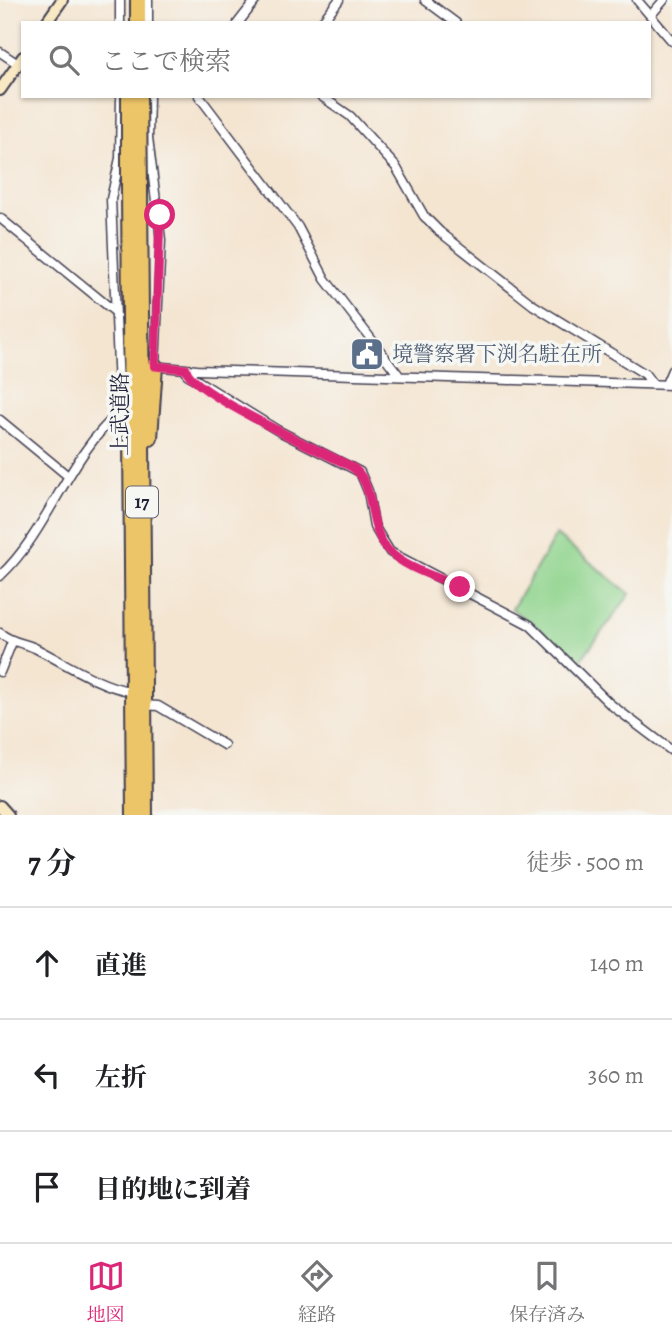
<!DOCTYPE html>
<html lang="ja">
<head>
<meta charset="utf-8">
<style>
  :root { --surface:#fff; --page:#f6f6f6; --text:#202124; --muted:#757577; --line:#e0e0e0; --accent:#db2777 }
  body { margin:0; font-family:Alegreya,"Noto Serif JP",serif; background:var(--page); color:var(--text) }
  .stop { position:absolute; width:21px; height:21px; margin:-16px; border:5px solid #db2777; border-radius:50%; background:#fff }
  .stop.end { background:#db2777; border-color:#fff; box-shadow:0 2px 7px #0008 }
  .list { margin:0; padding:0; list-style:none }
  h2 { display:flex; justify-content:space-between; align-items:center; height:91px; margin:0; padding:0 28px; font-size:30px }
  h2 small { font-size:23px; font-weight:400; color:var(--muted) }
  .list li { display:grid; grid-template-columns:46px 1fr auto; gap:21px; align-items:center; box-sizing:border-box; height:112px; padding:0 28px; border-top:2px solid var(--line) }
  .list b { display:block; font-size:26px; white-space:nowrap }
  .list em { font-size:23px; font-style:normal; color:var(--muted) }
  .icon { flex:none; width:38px; height:38px; fill:none; stroke:currentColor; stroke-width:2; stroke-linecap:round; stroke-linejoin:round }
  .map { position:relative; flex:none; width:672px; height:815px; overflow:hidden }
  .search { position:absolute; background:var(--surface); box-shadow:0 2px 5px #0004; left:21px; right:21px; top:21px; height:77px; display:flex; align-items:center; gap:18px; box-sizing:border-box; padding:0 24px; border-radius:0px; color:var(--muted); font-size:26px }
  .sheet { height:427px; background:var(--surface) }
  nav { display:flex; justify-content:space-around; align-items:center; box-sizing:border-box; height:98px; border-top:2px solid var(--line); background:var(--surface); font-size:19px; color:var(--muted) }
  nav a { display:grid; justify-items:center; gap:4px }
  nav .on { color:var(--accent) }
  .map>svg:first-child { display:block }
  .green { fill:#90d48d; stroke:#597b64; stroke-width:2 }
  .lines { fill:none; stroke-linecap:round; stroke-linejoin:round }
  .street-casing { stroke:#423f52; stroke-width:11 }
  .secondary-casing { stroke:#423f52; stroke-width:14 }
  .highway-casing { stroke:#423f52; stroke-width:18 }
  .street { stroke:#fff; stroke-width:8 }
  .secondary { stroke:#f8e8c3; stroke-width:10 }
  .highway { stroke:#edc569; stroke-width:14 }
  .highway-bridge-casing { stroke:#423f52; stroke-width:18; stroke-linecap:butt }
  .highway-bridge { stroke:#edc569; stroke-width:14 }
  .route { stroke:#db2777; stroke-width:9 }
  .labels { text-anchor:middle; dominant-baseline:central; stroke-width:7; stroke-linejoin:round; paint-order:stroke }
  .shield { fill:#f6f6f2; stroke:#626272; stroke-width:2 }
  .shield-label { font-size:19px; font-weight:bold; fill:#22223b }
  .service-label { font-size:21px; fill:#4e5e75; stroke:#f6f6f2; text-anchor:start }
  .street-label { font-size:21px; fill:#22223b; stroke:#f6f6f2 }
</style>
</head>
<body>
<div class="map">
<svg width="672" height="815" viewBox="0 0 672 815">
  <rect width="100%" height="100%" fill="#f6f6f2"/>
  <filter id="ink" filterUnits="userSpaceOnUse"><feTurbulence type="fractalNoise" baseFrequency=".0143" numOctaves="2"/><feDisplacementMap in="SourceGraphic" scale="14" xChannelSelector="R" yChannelSelector="G"/><feConvolveMatrix kernelMatrix="1 2 1 2 8 2 1 2 1" color-interpolation-filters="sRGB"/></filter>
  <filter id="wash" filterUnits="userSpaceOnUse"><feTurbulence type="fractalNoise" baseFrequency=".00686" numOctaves="4" result="noise"/><feDisplacementMap in="SourceGraphic" scale="28" xChannelSelector="R" yChannelSelector="G"/><feGaussianBlur stdDeviation="1.57" result="paint"/><feColorMatrix in="noise" values="0 0 0 0 0 0 0 0 0 0 0 0 0 0 0 0 0 1.4 0 .05"/><feComposite in="paint" operator="in"/></filter>
  <g filter="url(#wash)">
    <rect width="100%" height="100%" fill="#f4e5d1"/>
    <!-- green -->
    <path class="green" d="M556 535 630 594 576 666 544 632 512 609Z"/>
  </g>
  <g filter="url(#ink)">
    <g class="lines">
      <!-- street casing -->
      <g class="street-casing">
        <path id="street" d="M120 0V23
          M148 0V23
          M425 0 456 23
          M637 0 672 41
          M651 15 664 0
          M238 23 256 0
          M321 23 339 0
          M0 52 18 64
          M149 96 148 138 161 240 155 366
          M199 96 298 227 325 279 398 374
          M321 96 350 116 396 167 424 216 440 232 533 305 645 374 651 382
          M0 218 114 311
          M151 366 197 370 672 385
          M186 369 187 374 277 430 360 472 368 491 374 526 390 552 530 625 610 704 672 751
          M666 384 672 370
          M0 420 68 476
          M0 576C50 529 67 457 120 412L111 199 120 158 121 96
          M0 633C12 643 22 642 35 648 61 661 102 688 131 691
          M0 672 12 642
          M143 705 158 706 224 745"/>
      </g>
      <!-- secondary casing -->
      <g class="secondary-casing">
        <path id="secondary" d="M46 23 62 0
          M0 90 23 57
          M0 806 8 815"/>
      </g>
      <!-- highway casing -->
      <g class="highway-casing">
        <path id="highway" d="M138 0V23
          M140 190 145 815
          M129 191 134 815
          M150 438 155 366"/>
      </g>
      <!-- street -->
      <use href="#street" class="street"/>
      <!-- secondary -->
      <use href="#secondary" class="secondary"/>
      <!-- highway -->
      <use href="#highway" class="highway"/>
      <!-- highway-bridge casing -->
      <g class="highway-bridge-casing">
        <path id="highway-bridge" d="M129 96V191
          M139 96 140 190"/>
      </g>
      <!-- highway-bridge -->
      <use href="#highway-bridge" class="highway-bridge"/>
    </g>
  </g>
  <g class="lines" filter="url(#ink)">
    <!-- route -->
    <path class="route" d="M160 215 155 366 186 369C191 393 323 452 350 466 378 481 365 526 389 551 406 569 438 577 460 587"/>
  </g>
  <!-- icons -->
  <defs>
    <g id="civic-square" transform="scale(1.75)"><rect x="-9" y="-9" width="18" height="18" rx="4" fill="#5c6f8a" stroke="#f6f6f2"/><path d="M-.6-6.5H3V-4.5H.6V-3L4-1V1h2V6H-6V1h2V-1L-.6-3ZM-1.2 2.5V6h2.4V2.5Z" fill="#fff"/></g>
  </defs>
  <g fill-rule="evenodd">
    <use href="#civic-square" x="367" y="354"/>
  </g>
  <g class="labels">
    <!-- shield labels -->
    <rect class="shield" x="126" y="486.5" width="32" height="31" rx="5"/>
    <g class="shield-label">
      <text x="142" y="502">17</text>
    </g>
    <!-- service labels -->
    <g class="service-label">
      <text x="392" y="354">境警察署下渕名駐在所</text>
    </g>
    <!-- street labels -->
    <g class="street-label">
      <text transform="translate(120 414) rotate(-90)">上武道路</text>
    </g>
  </g>
</svg>
<div class="stop" style="left:160px;top:215px"></div>
<div class="stop end" style="left:460px;top:587px"></div>
<div class="search"><svg class="icon" aria-label="search" viewBox="0 0 24 24"><circle cx="10" cy="10" r="6"/><path d="M15 15l6 6"/></svg>ここで検索</div>
</div>
<section class="sheet">
<h2>7 分<small>徒歩 · 500 m</small></h2>
<ul class="list">
<li><svg class="icon" aria-label="ahead" viewBox="0 0 24 24"><path d="M12 20V5M6 11l6-6 6 6"/></svg><div><b>直進</b></div><em>140 m</em></li>
<li><svg class="icon" aria-label="left" viewBox="0 0 24 24"><path d="M17 20v-9H6M10 6l-5 5 5 5"/></svg><div><b>左折</b></div><em>360 m</em></li>
<li><svg class="icon" aria-label="arrive" viewBox="0 0 24 24"><path d="M6 21V4h12l-3 4 3 4H6"/></svg><div><b>目的地に到着</b></div></li>
</ul>
</section>
<nav>
<a class="on"><svg class="icon" aria-label="map" viewBox="0 0 24 24"><path d="M3 6l6-2 6 2 6-2v14l-6 2-6-2-6 2zM9 4v14M15 6v14"/></svg>地図</a>
<a><svg class="icon" aria-label="directions" viewBox="0 0 24 24"><path d="M12 3l9 9-9 9-9-9zM9 14v-3h6M13 9l2 2-2 2"/></svg>経路</a>
<a><svg class="icon" aria-label="saved" viewBox="0 0 24 24"><path d="M7 4h10v16l-5-4-5 4z"/></svg>保存済み</a>
</nav>
</body>
</html>
